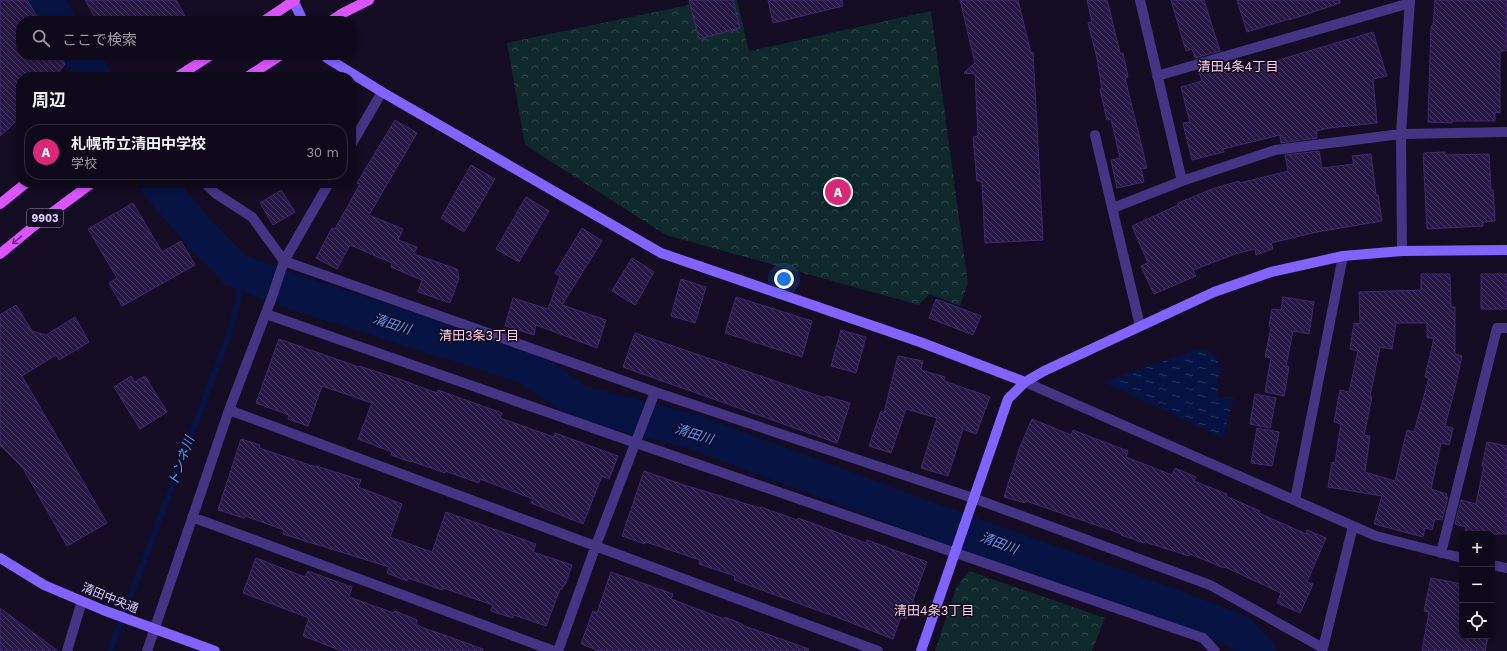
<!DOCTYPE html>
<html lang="ja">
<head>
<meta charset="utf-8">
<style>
  :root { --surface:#0e091a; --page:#171223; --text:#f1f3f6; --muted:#9b9aa2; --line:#2e2a39; --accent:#db2777 }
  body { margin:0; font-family:"Work Sans","Noto Sans JP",sans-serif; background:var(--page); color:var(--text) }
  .controls { position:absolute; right:12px; bottom:12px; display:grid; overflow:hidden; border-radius:8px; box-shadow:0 2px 6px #0003 }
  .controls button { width:36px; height:36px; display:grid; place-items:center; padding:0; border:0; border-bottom:1px solid var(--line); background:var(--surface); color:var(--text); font:20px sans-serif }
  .you { position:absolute; left:784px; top:279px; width:14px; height:14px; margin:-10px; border:3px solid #fff; border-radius:50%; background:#1a73e8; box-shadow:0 0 0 6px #1a73e833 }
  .badge { display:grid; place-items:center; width:26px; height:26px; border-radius:50%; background:var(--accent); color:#fff; font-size:13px; font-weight:700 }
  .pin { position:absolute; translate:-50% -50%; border:2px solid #fff; box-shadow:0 1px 4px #0006 }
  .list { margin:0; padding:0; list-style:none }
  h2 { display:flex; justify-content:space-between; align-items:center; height:52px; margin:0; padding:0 16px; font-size:17px }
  h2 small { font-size:13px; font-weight:400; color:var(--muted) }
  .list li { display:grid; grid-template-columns:26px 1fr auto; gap:12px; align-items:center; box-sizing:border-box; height:56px; margin:0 8px 8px; padding:0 8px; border:1px solid var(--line); border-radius:16px }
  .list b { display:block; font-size:15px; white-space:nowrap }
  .list p { margin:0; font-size:13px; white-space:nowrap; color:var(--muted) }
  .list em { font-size:13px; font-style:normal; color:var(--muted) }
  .icon { flex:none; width:22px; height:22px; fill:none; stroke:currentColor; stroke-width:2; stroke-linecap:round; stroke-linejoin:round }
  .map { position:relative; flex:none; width:1507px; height:651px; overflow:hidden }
  .search { position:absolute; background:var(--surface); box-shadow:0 2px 6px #0003; left:16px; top:16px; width:340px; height:44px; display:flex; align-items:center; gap:10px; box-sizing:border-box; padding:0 14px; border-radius:16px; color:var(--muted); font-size:15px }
  .panel { position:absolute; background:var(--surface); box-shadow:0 2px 6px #0003; left:16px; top:72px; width:340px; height:116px; border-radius:16px }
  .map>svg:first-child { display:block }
  .forest { fill:url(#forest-crowns) }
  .water { fill:url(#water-ripples) }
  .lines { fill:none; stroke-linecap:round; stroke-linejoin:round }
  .stream { stroke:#061241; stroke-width:6 }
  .river { stroke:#061241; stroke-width:35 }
  .building { fill:url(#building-back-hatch); stroke:#422772; fill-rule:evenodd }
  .street { stroke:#443484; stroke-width:10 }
  .secondary { stroke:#8164ff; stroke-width:10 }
  .primary { stroke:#db54ff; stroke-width:10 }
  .oneway { stroke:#6d2c85 }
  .labels { text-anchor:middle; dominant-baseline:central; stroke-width:3; stroke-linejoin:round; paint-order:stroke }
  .shield { fill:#130c22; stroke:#9f93bd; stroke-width:1 }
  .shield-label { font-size:11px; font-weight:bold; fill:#dbcdff }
  .street-label { font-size:12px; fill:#dbcdff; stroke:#130c22 }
  .neighbourhood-label { font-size:13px; fill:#ffcfe5; stroke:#130c22 }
  .water-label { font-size:13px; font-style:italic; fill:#5b98ff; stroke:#130c22 }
</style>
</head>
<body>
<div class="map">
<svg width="1507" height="651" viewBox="0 0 1507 651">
  <defs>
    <pattern id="forest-crowns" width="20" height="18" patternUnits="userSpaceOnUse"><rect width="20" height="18" fill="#0e282c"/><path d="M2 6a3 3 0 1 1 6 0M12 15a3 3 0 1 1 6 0" fill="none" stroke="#30464c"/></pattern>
    <pattern id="water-ripples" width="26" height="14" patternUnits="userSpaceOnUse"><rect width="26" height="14" fill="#061241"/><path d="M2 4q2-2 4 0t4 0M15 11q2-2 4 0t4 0" fill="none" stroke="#2a335e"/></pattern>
    <pattern id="building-back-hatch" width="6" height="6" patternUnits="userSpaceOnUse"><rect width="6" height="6" fill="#271744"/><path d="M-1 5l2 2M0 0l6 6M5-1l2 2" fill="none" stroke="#463860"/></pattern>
  </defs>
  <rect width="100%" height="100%" fill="#130c22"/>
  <!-- forest -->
  <path class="forest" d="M712 0H737L749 51 931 11 968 284 960 306 929 294 919 305 666 235 525 145 507 43Z
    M969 571 1105 618 1092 651H935L956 588Z"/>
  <!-- water -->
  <path class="water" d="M1198 349 1208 351 1217 357 1219 367 1217 397H1234L1223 438 1103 382Z"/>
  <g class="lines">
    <!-- stream -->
    <path class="stream" d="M110 651 229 334 239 297 235 270"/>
    <!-- river -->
    <path class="river" d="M44 0 58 21
      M80 55 94 77
      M157 183 201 235 235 270 300 294 528 367 581 403 694 432 906 511 1177 608 1239 632 1258 651"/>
  </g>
  <!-- building -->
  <path class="building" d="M0 0H27L40 21H21V55H60L65 64 55 77H21V117L0 136Z
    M85 0H176L188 21H97Z
    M689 0H733L740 28 699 39Z
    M768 0H842L843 6 773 23Z
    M960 0H1018L1031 53 1033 52 1043 240 985 243 982 182 977 181 973 137 978 136 975 74 964 73 975 63Z
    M1087 0H1107L1120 53H1123L1128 77 1125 78 1147 168 1141 169 1144 182 1117 188 1111 160 1120 158 1111 119 1107 120 1100 89H1102L1097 58 1088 23 1092 22Z
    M1171 0H1204L1220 51 1195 58 1192 49 1186 51Z
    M1237 0H1340V3L1289 20V19L1247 32Z
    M1435 0H1507L1506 51H1500V113L1495 112V121H1452V123L1428 122 1431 26H1433Z
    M1373 32 1387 76 1373 79 1377 123 1329 128 1316 131 1317 138 1281 143 1280 135 1223 149 1224 152 1192 160 1183 123 1190 122 1181 87 1202 81 1199 71 1223 64 1226 74 1265 64Z
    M395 120 417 133 369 215 403 229 398 240 417 247 414 254 457 269 459 278 450 303 418 292 422 280 391 267 392 263 350 245 337 269 316 258 332 228 335 229 360 184 357 183Z
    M1319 151 1322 168 1354 164 1352 156 1371 154 1376 195H1378L1382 221 1317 232 1271 243 1273 249 1256 255 1255 249 1235 254 1193 270 1196 276 1154 294 1141 266 1148 263 1132 226 1178 205V203L1212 189 1239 181 1240 183 1288 171 1285 155Z
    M1445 152V155L1489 154 1491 190H1493L1495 221 1483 222V226L1427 229 1423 153Z
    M471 165 495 179 464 232 441 218Z
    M281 190 295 212 273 225 260 203Z
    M526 197 549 211 519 262 496 249Z
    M133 203 162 252 181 241 195 265 122 306 109 283 117 278 88 229Z
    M582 228 602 241 562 305 606 320 597 348 536 325 534 335 505 326 513 298 548 309 560 276 555 273Z
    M632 258 654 272 635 305 612 291Z
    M1421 274H1450L1451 307H1455V354L1462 356 1454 392 1445 426 1453 428 1449 445 1441 443 1431 489 1447 494 1446 497H1448L1442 520 1435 519 1432 530 1425 528 1423 537 1374 524 1382 496 1328 487 1332 462 1335 463 1341 424 1334 422 1340 390 1349 392 1358 351 1350 349 1354 323 1360 324 1359 292 1421 290ZM1396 323H1427V338H1434L1425 377 1429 378 1414 432 1407 430 1395 481 1365 472 1370 436 1364 435 1372 397 1370 396 1380 347 1392 349Z
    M1481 274H1507V309H1481Z
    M681 279 706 287 695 323 671 316Z
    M736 297 812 321 802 357 725 333Z
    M1283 297 1314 302 1309 334 1293 331 1286 366 1289 367 1284 396 1265 392 1271 358 1265 357 1271 327 1269 326 1272 309 1281 310Z
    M936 299 981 316 973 335 929 318Z
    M16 305 32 331 46 335 75 317 89 342 59 360 56 355 22 376 107 523 67 546 23 468 0 445V315Z
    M841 330 866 337 856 373 831 366Z
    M635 333 825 398 826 396 850 403 837 443 623 367Z
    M279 339 359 367V366L399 379 437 393 438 390 502 413 500 418 554 437 555 433 618 456 609 479 602 476 583 524 531 503 533 499 480 479 479 483 445 471V473L411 461V462L391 455 392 452 358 439 372 403 322 386 308 426 288 419 289 415 256 403Z
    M898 356 923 361 921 370 945 377 944 381 990 397 976 434 963 429 948 476 921 468 937 418 906 409 891 453 869 446 881 411 884 413Z
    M131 376 135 382 145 376 167 412 140 429 114 387Z
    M1255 394 1276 398 1270 428 1250 424Z
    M1032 419 1071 435 1073 430 1128 451 1126 457 1172 475 1175 468 1196 477 1194 481 1227 494 1226 496 1260 511 1259 513 1306 534 1307 530 1326 538 1307 582 1313 584 1300 613 1277 603 1281 593 1225 567 1224 568 1190 554 1189 556 1145 542 1144 543 1121 535 1122 534 1026 501 1025 503 1004 497 1020 447Z
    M1257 428 1279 432 1272 466 1251 463Z
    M241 439 260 445 259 448 316 467V466L361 480 358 487 402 504 390 537 432 552 446 512 536 544 533 552 572 565 565 585H564L562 589H560L546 626 514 615 513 618 491 611 493 605 443 588 442 590 408 578 407 581 387 573 389 567 283 534 284 530 245 516 244 518 218 510Z
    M1487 442 1507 446V534H1465L1466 527 1455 524 1461 500 1476 504 1484 466H1482Z
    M644 471 684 485 760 508 761 507 797 520 798 518 866 543 867 540 927 562 906 619 901 617 893 639 839 618 734 580 735 576 699 564 700 560 646 542 645 544 622 536Z
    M256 558 305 577 308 571 352 587 349 597 394 613 395 611 417 620 416 625 483 649V651H342L303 636 309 618 243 593Z
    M611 572 673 594 671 599 724 619 725 617 742 624V625L809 649 808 651H600L581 644 593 611 597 613Z
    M1431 578 1462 584V636H1488L1485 651H1422L1429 612 1424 611Z
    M0 608 58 651H0Z"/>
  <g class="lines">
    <!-- street -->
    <path class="street" d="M1140 0 1182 181
      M1157 76 1410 3
      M1095 135 1140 326
      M351 145 382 92
      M205 183 215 193 252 217 284 261 655 392 973 498 1210 585 1323 648 1353 526
      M1113 208 1182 181 1275 150 1401 134 1507 132
      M1402 251 1401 134 1410 0
      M266 314 636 443 1203 638 1215 651
      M1025 382 1376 536 1462 558
      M229 410 878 651
      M1295 500 1343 256
      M192 517 554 651
      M1441 553 1497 328H1507
      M1492 565 1507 568
      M67 651 82 601
      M147 651 229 410 272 297 284 261 329 183
      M558 651 596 545 655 392"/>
    <!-- secondary -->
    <path class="secondary" d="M293 0 303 21
      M325 55 327 58 382 92 661 253 920 342 1025 382
      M0 558 44 585 103 610 215 651
      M921 651 1008 399 1025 382 1044 371 1214 292 1271 272 1343 256 1402 251 1507 250"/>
    <!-- primary -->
    <path class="primary" d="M264 21 295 0
      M331 21 343 13 369 0
      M177 77 211 55
      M247 77 281 55
      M0 204 26 183
      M0 254 34 226 92 183"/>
  </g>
  <!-- one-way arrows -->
  <defs><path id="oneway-shaft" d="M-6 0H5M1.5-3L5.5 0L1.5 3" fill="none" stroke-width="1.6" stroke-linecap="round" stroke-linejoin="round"/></defs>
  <use class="oneway" href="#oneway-shaft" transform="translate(17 240) rotate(140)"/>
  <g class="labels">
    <!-- shield labels -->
    <rect class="shield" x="27" y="209" width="36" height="18" rx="3"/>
    <g class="shield-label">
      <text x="45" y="218">9903</text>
    </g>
    <!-- street labels -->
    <g class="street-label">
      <text transform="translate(110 598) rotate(22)">清田中央通</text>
    </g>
    <!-- neighbourhood labels -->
    <g class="neighbourhood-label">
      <text x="1238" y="66">清田4条4丁目</text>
      <text x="479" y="335">清田3条3丁目</text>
      <text x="934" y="610">清田4条3丁目</text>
    </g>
    <!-- water labels -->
    <g class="water-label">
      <text transform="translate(392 324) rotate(18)">清田川</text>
      <text transform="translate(694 434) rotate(17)">清田川</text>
      <text transform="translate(181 461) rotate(-70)">トンネ川</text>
      <text transform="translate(999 543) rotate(20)">清田川</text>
    </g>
  </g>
</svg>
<div class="controls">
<button>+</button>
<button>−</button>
<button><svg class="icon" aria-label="locate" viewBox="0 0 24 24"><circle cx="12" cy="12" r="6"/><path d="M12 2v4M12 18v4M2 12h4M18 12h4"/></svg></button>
</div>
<div class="you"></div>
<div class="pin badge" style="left:838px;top:192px">A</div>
<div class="search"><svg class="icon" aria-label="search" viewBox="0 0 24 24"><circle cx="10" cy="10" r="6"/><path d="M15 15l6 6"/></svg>ここで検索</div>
<section class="panel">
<h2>周辺<small></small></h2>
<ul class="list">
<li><span class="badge">A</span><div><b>札幌市立清田中学校</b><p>学校</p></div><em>30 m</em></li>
</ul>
</section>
</div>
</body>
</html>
